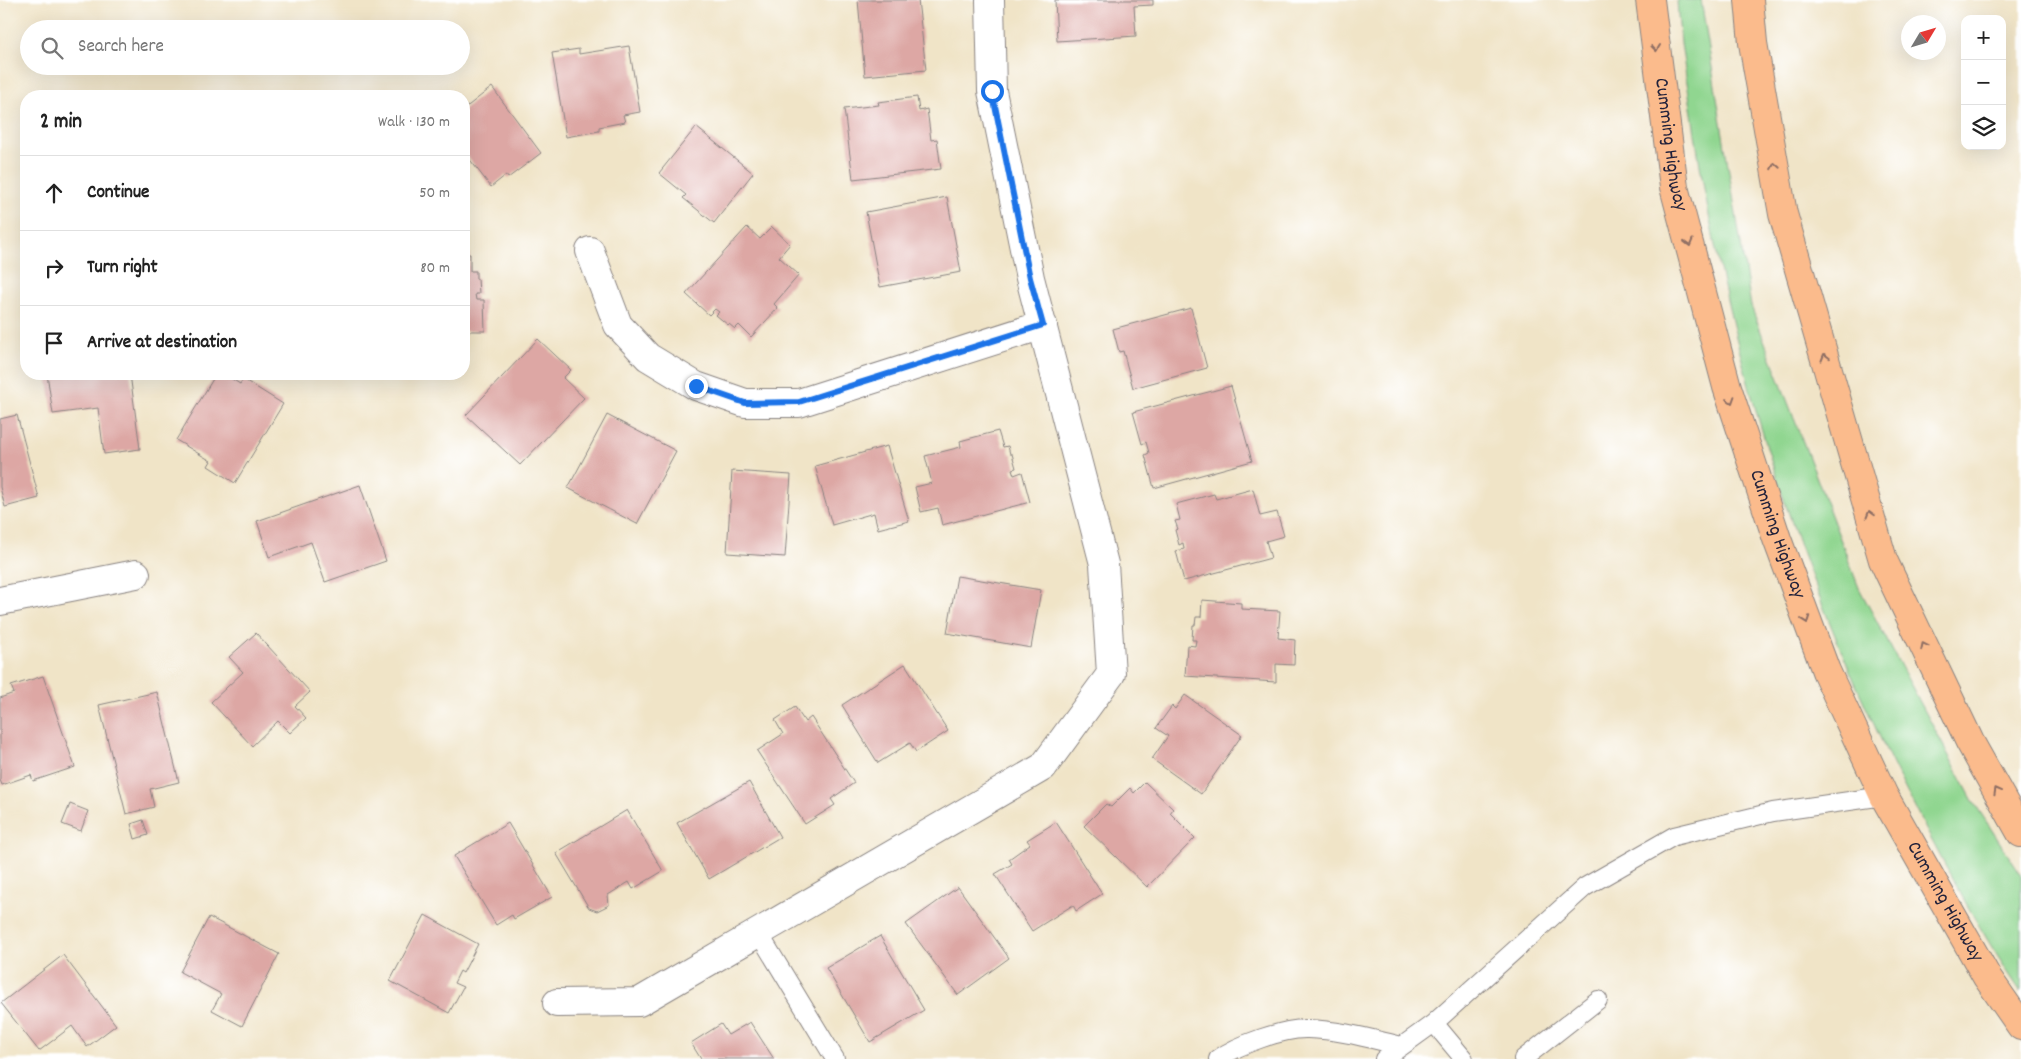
<!DOCTYPE html>
<html lang="en">
<head>
<meta charset="utf-8">
<style>
  :root { --surface:#fff; --page:#f2f2f2; --text:#222; --muted:#767676; --line:#e0e0e0 }
  body { margin:0; font-family:Dekko,sans-serif; background:var(--page); color:var(--text) }
  .controls { position:absolute; right:15px; top:15px; display:grid; overflow:hidden; border-radius:10px; box-shadow:0 5px 20px #0002 }
  .controls button { width:45px; height:45px; display:grid; place-items:center; padding:0; border:0; border-bottom:1px solid var(--line); background:var(--surface); color:var(--text); font:25px sans-serif }
  .compass { position:absolute; left:1901px; top:15px; width:45px; height:45px; border-radius:50%; background:var(--surface); box-shadow:0 5px 20px #0002; rotate:52deg }
  .stop { position:absolute; width:15px; height:15px; margin:-11px; border:4px solid #1a73e8; border-radius:50%; background:#fff }
  .stop.end { background:#1a73e8; border-color:#fff; box-shadow:0 1px 5px #0008 }
  .list { margin:0; padding:0; list-style:none }
  h2 { display:flex; justify-content:space-between; align-items:center; height:65px; margin:0; padding:0 20px; font-size:21px }
  h2 small { font-size:16px; font-weight:400; color:var(--muted) }
  .list li { display:grid; grid-template-columns:32px 1fr auto; gap:15px; align-items:center; box-sizing:border-box; height:75px; padding:0 20px; border-top:1px solid var(--line) }
  .list b { display:block; font-size:19px; white-space:nowrap }
  .list em { font-size:16px; font-style:normal; color:var(--muted) }
  .icon { flex:none; width:28px; height:28px; fill:none; stroke:currentColor; stroke-width:2; stroke-linecap:round; stroke-linejoin:round }
  .map { position:relative; flex:none; width:2021px; height:1059px; overflow:hidden }
  .search { position:absolute; background:var(--surface); box-shadow:0 5px 20px #0002; left:20px; top:20px; width:450px; height:55px; display:flex; align-items:center; gap:12px; box-sizing:border-box; padding:0 18px; border-radius:28px; color:var(--muted); font-size:19px }
  .panel { position:absolute; background:var(--surface); box-shadow:0 5px 20px #0002; left:20px; top:90px; width:450px; height:290px; border-radius:20px }
  .map>svg:first-child { display:block }
  .green { fill:#90d690; stroke:#597c66 }
  .building { fill:#dda7a4 }
  .lines { fill:none; stroke-linecap:round; stroke-linejoin:round }
  .lane-casing { stroke:#898381; stroke-width:20 }
  .street-casing { stroke:#898381; stroke-width:30 }
  .highway-casing { stroke:#898381; stroke-width:30 }
  .lane { stroke:#fff; stroke-width:18 }
  .street { stroke:#fff; stroke-width:28 }
  .highway { stroke:#fbbb8c; stroke-width:28 }
  .oneway { stroke:#8e6e64 }
  .route { stroke:#1a73e8; stroke-width:6 }
  .labels { text-anchor:middle; dominant-baseline:central; stroke-width:4.5; stroke-linejoin:round; paint-order:stroke }
  .street-label { font-size:20px; fill:#22223b; stroke:#fff }
</style>
</head>
<body>
<div class="map">
<svg width="2021" height="1059" viewBox="0 0 2021 1059">
  <rect width="100%" height="100%" fill="#fff"/>
  <filter id="ink" filterUnits="userSpaceOnUse"><feTurbulence type="fractalNoise" baseFrequency=".02" numOctaves="2"/><feDisplacementMap in="SourceGraphic" scale="10" xChannelSelector="R" yChannelSelector="G"/><feConvolveMatrix kernelMatrix="1 2 1 2 8 2 1 2 1" color-interpolation-filters="sRGB"/></filter>
  <filter id="wash" filterUnits="userSpaceOnUse"><feTurbulence type="fractalNoise" baseFrequency=".0096" numOctaves="4" result="noise"/><feDisplacementMap in="SourceGraphic" scale="20" xChannelSelector="R" yChannelSelector="G"/><feGaussianBlur stdDeviation="1.12" result="paint"/><feColorMatrix in="noise" values="0 0 0 0 0 0 0 0 0 0 0 0 0 0 0 0 0 1.4 0 .05"/><feComposite in="paint" operator="in"/></filter>
  <g filter="url(#wash)">
    <rect width="100%" height="100%" fill="#f0e4c7"/>
    <!-- green -->
    <path class="green" d="M1677 0H1701L1751 306 1859 588 1973 801 2021 875V992C1982 935 1949 874 1917 812 1806 598 1729 365 1694 127 1688 85 1679 42 1677 0Z"/>
    <g id="blocks">
      <!-- building -->
      <path class="building" d="M858 0H918L926 70 865 76Z
        M1055 0H1153V5L1134 6 1136 36 1057 41Z
        M629 46 640 112 623 115 625 122 599 127V131L566 137 552 53 579 49V54Z
        M492 87 541 153 508 178 506 175 491 187 464 152V109Z
        M917 97 919 111 927 109 931 140 937 139 941 169 853 179 844 109 879 105 878 102Z
        M696 127 753 173 714 223 683 198 686 195 659 173Z
        M947 197 961 272 880 287 866 212Z
        M747 227 760 239 772 227 790 244 779 257 799 275 774 304 778 308 751 337 739 325 735 329 729 324 728 325 716 315 719 312 715 309 709 315 686 294Z
        M464 254H470V271H476V279H478L479 294H475L476 300H484L485 331H464Z
        M1191 308 1207 368 1133 388 1123 351 1119 352 1113 329Z
        M538 339 571 370 563 378 584 398 520 465 466 415Z
        M47 374H130L140 449 104 454 98 408 53 414Z
        M216 374H224L240 384 243 379 283 404 235 483 208 466 211 461 176 440Z
        M1231 386 1252 461 1154 488 1145 455 1149 453 1146 442 1142 444 1133 412Z
        M17 415 39 498 5 507 0 487V419Z
        M607 415 676 451 637 524 568 488Z
        M998 431 1003 447 1008 446 1010 454H1012L1016 468 1012 469 1014 475 1022 472 1030 502 942 525 938 508 921 512 915 487 932 483 925 456 961 447 960 441Z
        M887 446 909 521 878 529 874 513 832 525 815 466Z
        M732 471 791 475 785 557 727 553Z
        M360 485 386 561 325 582 311 542 269 557 257 521Z
        M1253 489 1260 516 1277 512 1284 536 1266 541 1271 558 1184 581 1176 551 1184 549 1183 543 1179 545 1175 530 1178 529 1175 521 1180 520 1176 504 1214 494 1216 499Z
        M957 576 1041 590 1031 648 947 633Z
        M1202 600 1241 603V609L1280 611 1278 638 1295 640 1294 665 1276 664V682L1185 676 1187 645 1195 646 1196 640H1192L1193 625H1195L1196 617H1201Z
        M256 633 310 692 295 706 306 718 290 733 278 721 252 746 211 702 243 672 229 657Z
        M905 664 948 731 916 752 910 743 878 763 842 705Z
        M43 676 75 767 33 781 31 775 2 785 0 780V698L14 693 11 686Z
        M157 692 179 782 150 789 154 807 126 814 99 705Z
        M1185 695 1242 735 1201 794 1152 759 1168 736 1156 728 1172 706 1175 709Z
        M795 707 805 722 811 717 854 783 831 799 835 805 805 824 757 751 783 734 775 720Z
        M749 782 780 837 709 879 677 823Z
        M1145 782 1173 809 1170 813 1195 838 1147 887 1084 826 1106 804 1111 807 1130 788 1134 793Z
        M70 804 88 811 81 831 62 824Z
        M627 810 663 871 633 889 629 882 608 895 609 905 597 911 589 908 556 853Z
        M143 820 148 835 135 839 131 824Z
        M1056 822 1102 894 1076 911 1073 905 1032 931 995 874 1012 864 1009 859 1030 844 1027 840Z
        M508 823 552 897 514 919 512 915 496 925 454 856Z
        M958 887 1009 958 958 995 906 924Z
        M425 915 478 944 463 973 460 971 454 983 463 987 449 1013 390 981Z
        M209 917 279 954 242 1026 212 1010 221 994 180 972Z
        M880 936 924 1010 870 1042 826 968Z
        M63 955 116 1025 87 1047 72 1026 39 1051 1 1003Z
        M750 1022 774 1059H701L691 1043 721 1024 728 1035Z"/>
    </g>
  </g>
  <g filter="url(#ink)">
    <use href="#blocks" fill-opacity="0" stroke="#898381" stroke-width="1"/>
    <g class="lines">
      <!-- lane casing -->
      <g class="lane-casing">
        <path id="lane" d="M758 932 835 1059
          M1434 1023 1464 1059
          M1218 1059C1237 1045 1284 1028 1308 1029 1340 1030 1371 1039 1402 1046
          M1384 1059 1434 1023 1585 887 1674 836 1773 812 1884 796
          M1523 1059 1598 1000"/>
      </g>
      <!-- street casing -->
      <g class="street-casing">
        <path id="street" d="M590 251 618 325 648 357 696 386 745 403H799L1043 325
          M0 601 136 574
          M557 1003 639 1002 1043 767 1111 674 1104 564 1030 278 992 91 990 0"/>
      </g>
      <!-- highway casing -->
      <g class="highway-casing">
        <g id="highway">
          <path id="s1" d="M1650 0 1674 187 1727 387 1777 539 1826 671 1884 796 1987 977 2021 1026"/>
          <path d="M1749 0 1753 43 1783 214 1883 560 1970 742 2021 833"/>
        </g>
      </g>
      <!-- lane -->
      <use href="#lane" class="lane"/>
      <!-- street -->
      <use href="#street" class="street"/>
      <!-- highway -->
      <use href="#highway" class="highway"/>
    </g>
    <!-- one-way arrows -->
    <defs><path id="oneway-chevron" d="M-2-3.5L2.5 0L-2 3.5" fill="none" stroke-width="1.6" stroke-linecap="round" stroke-linejoin="round" transform="scale(1.25)"/></defs>
    <g class="oneway">
      <use href="#oneway-chevron" transform="translate(1656 48) rotate(83)"/>
      <use href="#oneway-chevron" transform="translate(1775 166) rotate(-100)"/>
      <use href="#oneway-chevron" transform="translate(1689 243) rotate(75)"/>
      <use href="#oneway-chevron" transform="translate(1825 357) rotate(-106)"/>
      <use href="#oneway-chevron" transform="translate(1731 400) rotate(72)"/>
      <use href="#oneway-chevron" transform="translate(1870 514) rotate(-106)"/>
      <use href="#oneway-chevron" transform="translate(1806 620) rotate(70)"/>
      <use href="#oneway-chevron" transform="translate(1924 646) rotate(-116)"/>
      <use href="#oneway-chevron" transform="translate(1997 791) rotate(-119)"/>
    </g>
  </g>
  <g class="lines" filter="url(#ink)">
    <!-- route -->
    <path class="route" d="M696 386 745 403 799 402 1043 325 1030 278 992 91"/>
  </g>
  <g class="labels">
    <!-- street labels -->
    <g class="street-label">
      <text stroke="none"><textPath href="#s1" startOffset="146">Cumming Highway</textPath></text>
      <text stroke="none"><textPath href="#s1" startOffset="551">Cumming Highway</textPath></text>
      <text stroke="none"><textPath href="#s1" startOffset="956">Cumming Highway</textPath></text>
    </g>
  </g>
</svg>
<div class="controls">
<button>+</button>
<button>−</button>
<button><svg class="icon" aria-label="layers" viewBox="0 0 24 24"><path d="M12 4l9 5-9 5-9-5zM3 14l9 5 9-5"/></svg></button>
</div>
<svg class="compass" viewBox="-18 -18 36 36"><path d="M0-13l5 13h-10z" fill="#e53935"/><path d="M0 13l5-13h-10z" fill="#767676"/></svg>
<div class="stop" style="left:992px;top:91px"></div>
<div class="stop end" style="left:696px;top:386px"></div>
<div class="search"><svg class="icon" aria-label="search" viewBox="0 0 24 24"><circle cx="10" cy="10" r="6"/><path d="M15 15l6 6"/></svg>Search here</div>
<section class="panel">
<h2>2 min<small>Walk · 130 m</small></h2>
<ul class="list">
<li><svg class="icon" aria-label="ahead" viewBox="0 0 24 24"><path d="M12 20V5M6 11l6-6 6 6"/></svg><div><b>Continue</b></div><em>50 m</em></li>
<li><svg class="icon" aria-label="right" viewBox="0 0 24 24"><path d="M7 20v-9h11M14 6l5 5-5 5"/></svg><div><b>Turn right</b></div><em>80 m</em></li>
<li><svg class="icon" aria-label="arrive" viewBox="0 0 24 24"><path d="M6 21V4h12l-3 4 3 4H6"/></svg><div><b>Arrive at destination</b></div></li>
</ul>
</section>
</div>
</body>
</html>
